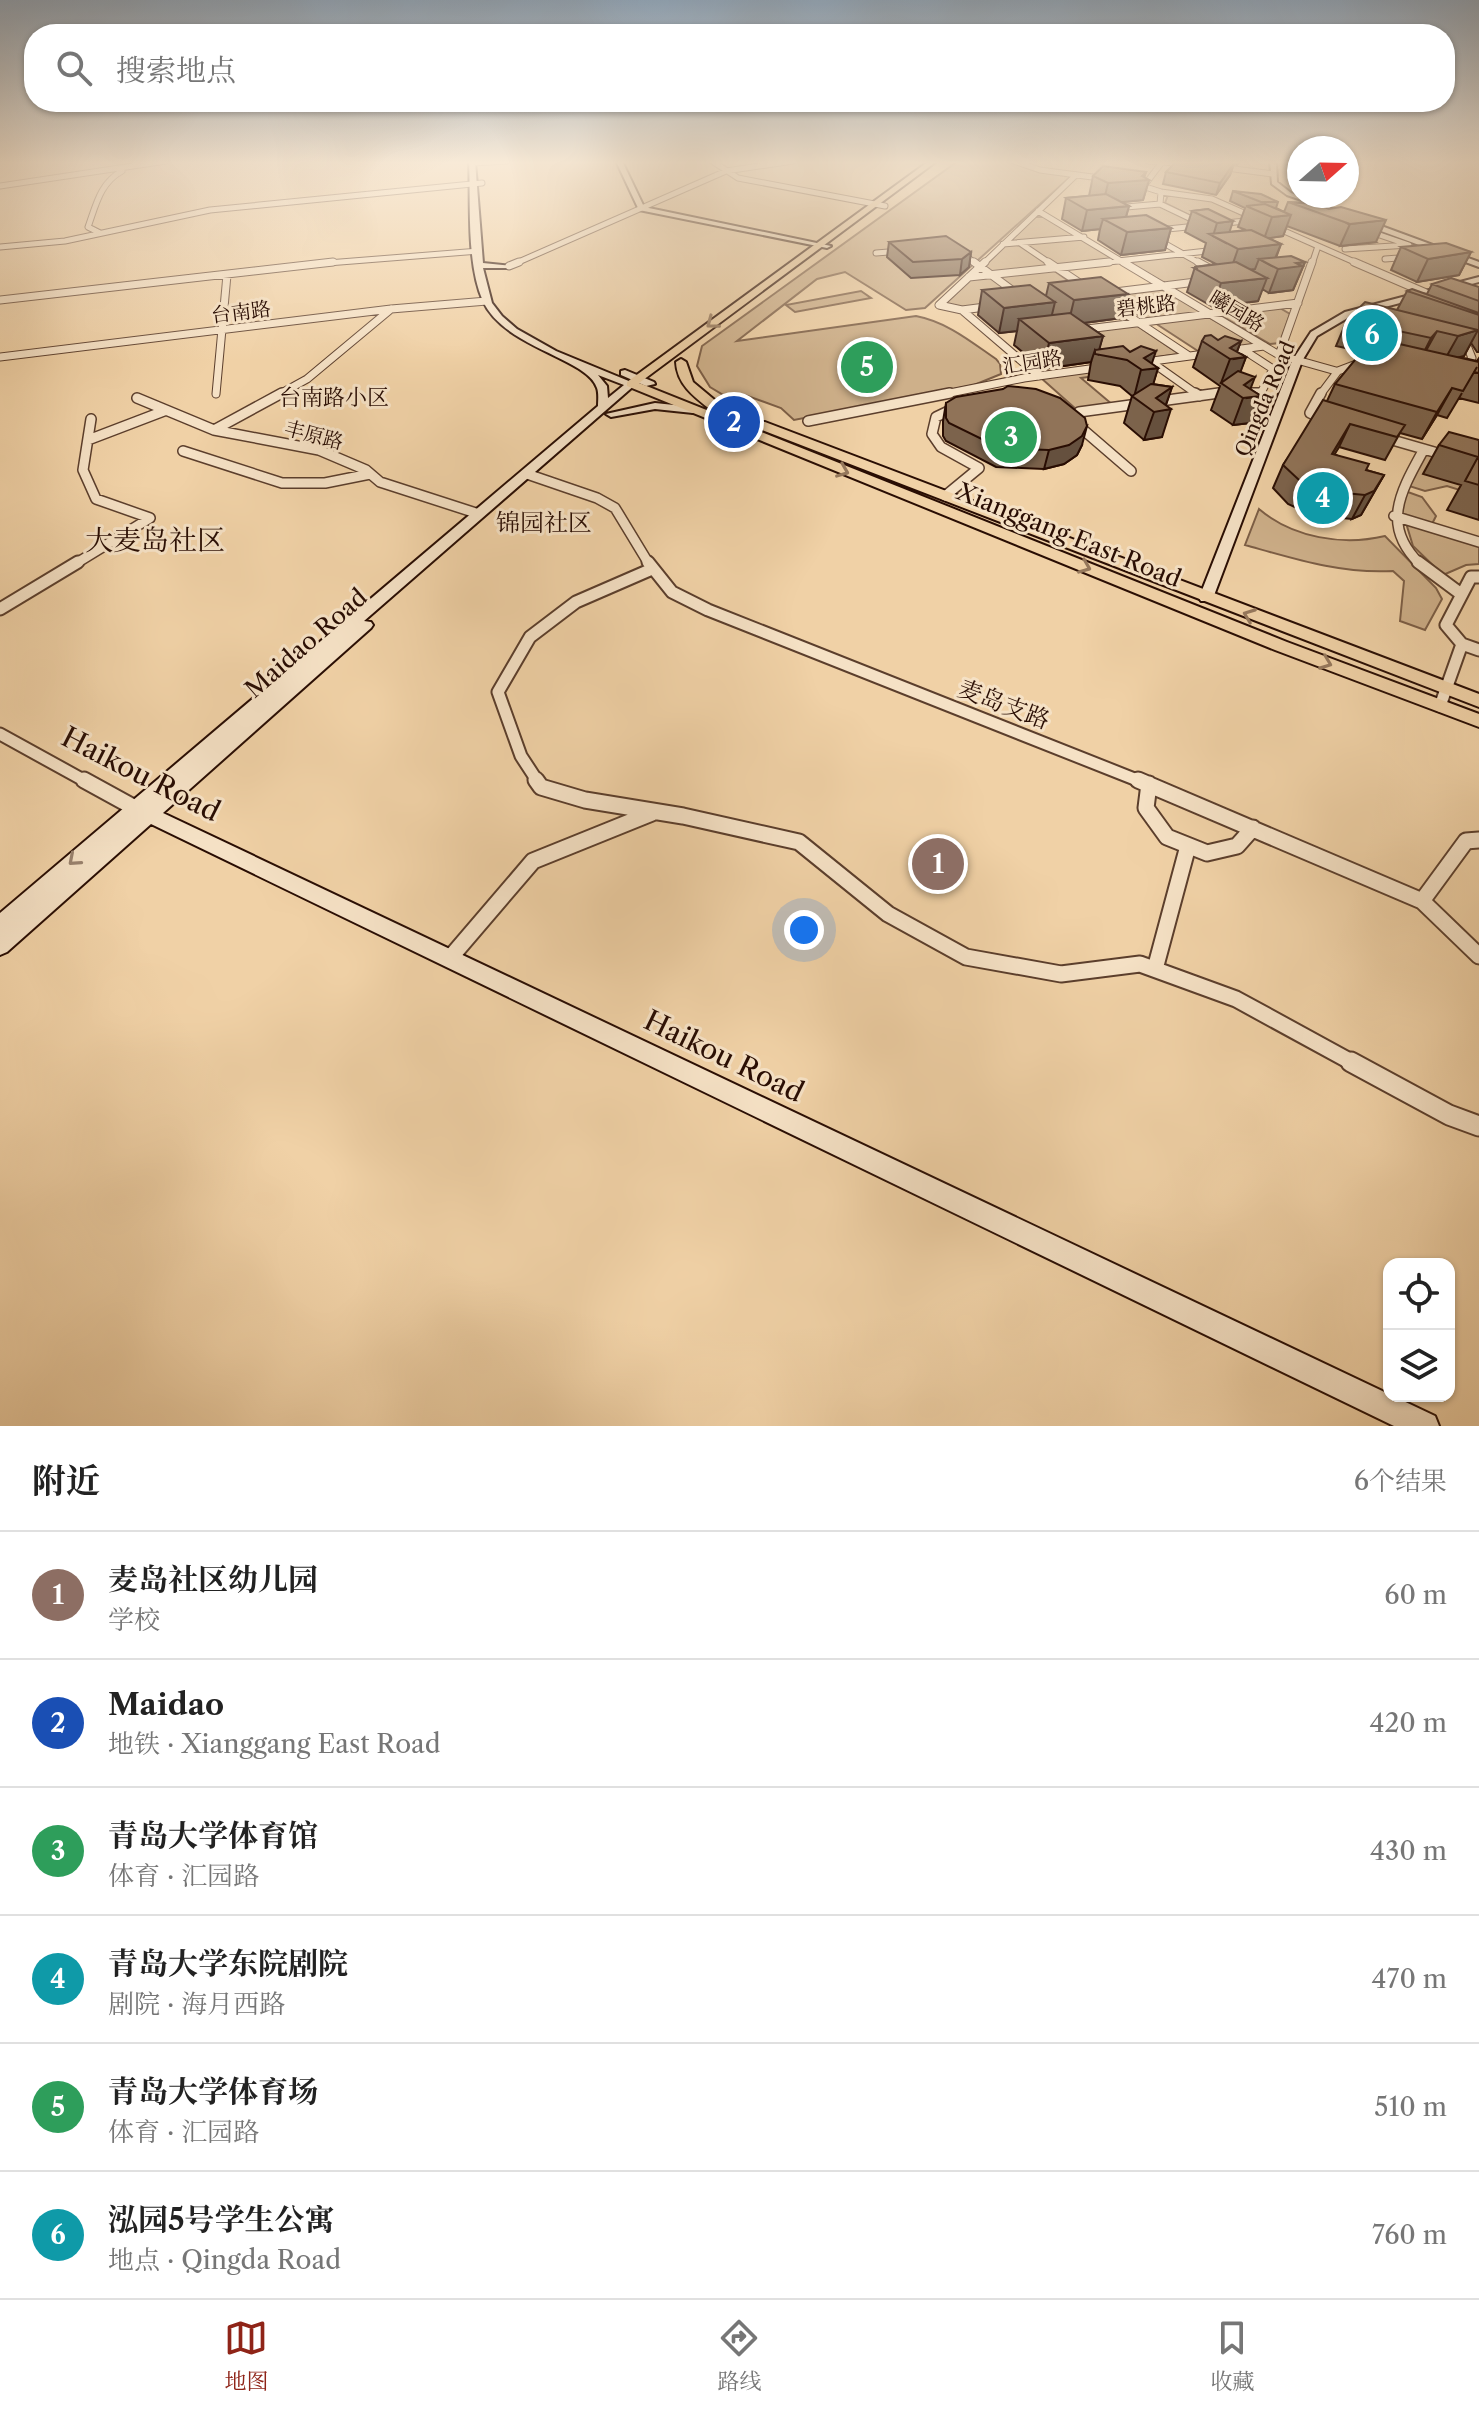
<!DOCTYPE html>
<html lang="zh">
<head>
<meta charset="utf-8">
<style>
  :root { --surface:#fff; --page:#f6f6f6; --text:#222; --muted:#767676; --line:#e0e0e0; --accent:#8f2418 }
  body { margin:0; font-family:"Libre Caslon Text","Noto Serif SC",serif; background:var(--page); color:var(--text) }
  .controls { position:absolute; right:24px; bottom:24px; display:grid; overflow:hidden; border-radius:16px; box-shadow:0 2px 6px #0004 }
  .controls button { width:72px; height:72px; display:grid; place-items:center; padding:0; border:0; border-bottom:2px solid var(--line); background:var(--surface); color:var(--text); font:40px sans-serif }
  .compass { position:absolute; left:1287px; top:136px; width:72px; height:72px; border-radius:50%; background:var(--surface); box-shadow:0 2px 6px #0004; rotate:70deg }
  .you { position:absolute; left:804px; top:930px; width:28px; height:28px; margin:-20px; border:6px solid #fff; border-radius:50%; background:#1a73e8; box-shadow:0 0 0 12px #1a73e833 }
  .badge { display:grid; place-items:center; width:52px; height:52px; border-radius:50%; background:var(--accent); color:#fff; font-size:26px; font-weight:700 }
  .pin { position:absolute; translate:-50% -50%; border:4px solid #fff; box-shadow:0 2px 8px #0006 }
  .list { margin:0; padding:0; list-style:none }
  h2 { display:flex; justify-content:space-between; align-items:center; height:104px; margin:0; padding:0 32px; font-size:34px }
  h2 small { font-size:26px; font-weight:400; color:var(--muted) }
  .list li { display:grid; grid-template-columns:52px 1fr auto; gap:24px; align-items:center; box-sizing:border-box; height:128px; padding:0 32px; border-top:2px solid var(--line) }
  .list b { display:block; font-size:30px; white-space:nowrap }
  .list p { margin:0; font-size:26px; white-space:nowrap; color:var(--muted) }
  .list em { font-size:26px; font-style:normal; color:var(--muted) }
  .icon { flex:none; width:44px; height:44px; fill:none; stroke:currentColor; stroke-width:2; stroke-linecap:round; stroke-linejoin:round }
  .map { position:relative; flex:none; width:1479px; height:1426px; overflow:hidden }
  .search { position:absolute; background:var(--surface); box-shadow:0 2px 6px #0004; left:24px; right:24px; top:24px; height:88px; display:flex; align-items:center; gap:20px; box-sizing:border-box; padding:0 28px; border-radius:32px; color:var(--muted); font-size:30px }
  .sheet { height:872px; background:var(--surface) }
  nav { display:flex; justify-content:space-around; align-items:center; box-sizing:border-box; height:112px; border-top:2px solid var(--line); background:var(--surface); font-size:22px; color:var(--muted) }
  nav a { display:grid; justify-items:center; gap:4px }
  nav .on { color:var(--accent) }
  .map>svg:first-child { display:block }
  .green { fill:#ceb08a; stroke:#7c5e46; stroke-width:2 }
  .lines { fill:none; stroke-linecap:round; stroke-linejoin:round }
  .street-far5-casing { stroke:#5b3e2c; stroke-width:7 }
  .street-far4-casing { stroke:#5b3e2c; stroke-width:9 }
  .street-far3-casing { stroke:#5b3e2c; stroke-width:12 }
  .street-far2-casing { stroke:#5b3e2c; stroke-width:15 }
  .street-far1-casing { stroke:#5b3e2c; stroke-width:19 }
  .street-casing { stroke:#5b3e2c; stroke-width:23 }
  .secondary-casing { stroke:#290d03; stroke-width:4 }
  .primary-casing { stroke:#290d03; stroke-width:4 }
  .street-far5 { stroke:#f5e1c5; stroke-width:5 }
  .street-far4 { stroke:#f5e1c5; stroke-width:7 }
  .street-far3 { stroke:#f5e1c5; stroke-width:9 }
  .street-far2 { stroke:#f5e1c5; stroke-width:11 }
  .street-far1 { stroke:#f5e1c5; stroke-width:15 }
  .street { stroke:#f5e1c5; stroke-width:19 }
  .secondary { fill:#f5e1c5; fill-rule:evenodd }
  .primary { fill:#f0d1a6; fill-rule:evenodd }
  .wall { fill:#7c634c; stroke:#290d03; stroke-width:2 }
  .shaded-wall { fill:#65503e; stroke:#290d03; stroke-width:2 }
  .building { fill:#907358; stroke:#290d03; stroke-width:2 }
  .oneway { stroke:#96795d }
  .oneway2 { stroke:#99826e }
  .labels { text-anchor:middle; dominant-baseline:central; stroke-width:6; stroke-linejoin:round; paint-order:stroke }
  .far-street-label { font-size:20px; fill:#290d03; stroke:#f5e1c5 }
  .far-neighbourhood-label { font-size:22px; fill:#290d03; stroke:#f5e1c5 }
  .far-quarter-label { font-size:24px; fill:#290d03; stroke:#f5e1c5 }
  .street-label { font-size:24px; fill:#290d03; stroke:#f5e1c5 }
  .quarter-label { font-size:28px; fill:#290d03; stroke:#f5e1c5 }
  .near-street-label { font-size:28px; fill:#290d03; stroke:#f5e1c5 }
</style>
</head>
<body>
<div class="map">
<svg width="1479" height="1426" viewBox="0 0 1479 1426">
  <rect width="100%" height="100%" fill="#f0d1a6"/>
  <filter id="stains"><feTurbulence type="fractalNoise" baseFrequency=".0025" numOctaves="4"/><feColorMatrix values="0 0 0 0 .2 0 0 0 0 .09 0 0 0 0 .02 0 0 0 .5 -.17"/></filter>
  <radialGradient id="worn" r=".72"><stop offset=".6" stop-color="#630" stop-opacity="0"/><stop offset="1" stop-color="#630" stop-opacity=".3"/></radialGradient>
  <!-- green -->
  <path class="green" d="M958 161H1009L1071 176 925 308 906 310 845 272 817 279 737 341 916 316C947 322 970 341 996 359L1000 364 1001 374 974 385 794 420 781 408 745 395 735 402 710 387 697 366 702 346Z
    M1168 195 1211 200 1251 219 1205 223 1165 203Z
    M1158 205 1198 224 1144 230 1106 210Z
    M1035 217H1045L1077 236 1009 242Z
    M1081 238 1117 260 975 275 1006 245Z
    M1182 255 1223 278 1166 284 1126 261Z
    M1053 270 1084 292 1027 298 998 276Z
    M989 276 1023 302 961 309 941 304 972 278Z
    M1165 289 1203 313 1144 319 1108 295Z
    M861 291 871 298 795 312 786 305Z
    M1278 307 1290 314 1280 343 1270 344 1220 315Z
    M1208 317 1256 345 1201 353 1155 323Z
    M1136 325 1179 354 1115 363 1075 333Z
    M1150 363 1156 368 1081 378 1113 405 1077 410 1041 378Z
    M1427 451 1479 467V496L1447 486 1425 491 1409 486Z
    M1405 491 1422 497 1436 516 1431 526 1398 515Z
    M1259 509C1293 538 1343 546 1385 536L1436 588 1442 599 1425 630 1400 621 1404 581 1393 571C1341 574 1295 559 1245 545Z
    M1406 523 1479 545V564L1466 565 1443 575 1413 546Z"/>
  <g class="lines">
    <!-- street-far5 casing -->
    <g class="street-far5-casing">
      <path id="street-far5" d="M712 161 738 178 885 206
        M1014 161 1040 170 1107 179
        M1148 161 1189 164
        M473 163 507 161
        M1219 167 1273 174
        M1133 183 1161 192 1212 199 1318 246 1312 264
        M0 186 166 161
        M1144 186 1162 162
        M1161 192 1160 204 1204 225
        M1115 208 1160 204
        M1038 211 1126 264
        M1158 230 1255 220
        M100 233 88 227C96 205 100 183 122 171
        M1153 237 1201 264
        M1020 243 1051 264
        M1003 244 1084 237
        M1318 246 1359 264
        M0 247 65 241 210 210 482 183
        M1345 249 1409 245 1365 230
        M958 250 976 264
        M876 253 901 251
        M1385 259 1398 258 1410 252
        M315 264 479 251
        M514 264 726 171 793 161
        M983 264 1076 175
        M1091 264 1216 250"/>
    </g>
    <!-- street-far4 casing -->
    <g class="street-far4-casing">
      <path id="street-far4" d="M974 262 1020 296
        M985 262 939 305 962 310 1039 376
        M1048 262 1087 288
        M1123 262 1279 355 1336 371
        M1198 262 1218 273
        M1354 262 1426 293
        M509 266 519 262
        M969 277 1109 262
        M1107 293 1204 281
        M0 300 333 262
        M1109 303 1189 356
        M962 310 993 306
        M1079 330 1298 303
        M1454 344 1468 348 1472 358 1462 370
        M1242 349 1273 369 1260 395
        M1279 355 1312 262
        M0 357 391 309 487 301
        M1150 361 1198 395
        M1138 363 1264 346
        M216 394 227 275
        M278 395 307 379 391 309
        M940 395 1024 378 1104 367
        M1204 395 1231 391 1258 395
        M1320 395 1338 371 1367 360"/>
    </g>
    <!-- street-far3 casing -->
    <g class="street-far3-casing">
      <path id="street-far3" d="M1195 393 1200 396
        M1243 393H1261
        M1321 393 1310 413 1326 421
        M137 398 214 430 319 450 366 470 380 482 479 514
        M1079 412 1219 393
        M808 421 950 393
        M1073 421 1131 471
        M214 430 282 393
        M1382 437 1479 465
        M88 440 164 411
        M183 451 282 483H325L370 474
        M527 474 597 498 615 508 649 564
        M945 496 979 468 941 447 932 434 936 417 959 406
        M1394 516 1479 542
        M75 564 150 518 96 499 83 470 91 419
        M1420 564C1380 525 1401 491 1424 449"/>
    </g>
    <!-- street-far2 casing -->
    <g class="street-far2-casing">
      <path id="street-far2" d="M648 562 672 592 708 610 1142 782
        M1418 562 1461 594
        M1479 577H1471L1446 625 1462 644 1479 650
        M0 609 78 562
        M1440 706 1462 644
        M0 734 87 782
        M538 782 521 756 498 692 530 637 576 602 652 569"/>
    </g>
    <!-- street-far1 casing -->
    <g class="street-far1-casing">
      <path id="street-far1" d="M84 780 135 808
        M536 780 541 787 585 800 683 816 799 842 888 914 966 957 1061 974 1140 964 1236 999 1355 1064
        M1138 780 1422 901 1466 841 1479 840
        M1149 784 1146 808 1167 837 1207 853 1237 846 1253 828
        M1422 901 1479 956
        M450 958 533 861 652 813
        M1155 969 1188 846"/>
    </g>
    <!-- street casing -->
    <g class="street-casing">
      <path id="street" d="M1351 1062 1449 1115 1479 1126"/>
    </g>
    <!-- secondary casing -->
    <g class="secondary-casing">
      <path id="secondary" d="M469 161H475L483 263 513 266 509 268H483L492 303 502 316 517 329 556 351 636 384 364 621 371 622 373 625 371 628 163 813 1435 1416 1439 1426H1394L151 824 7 952 0 955V913L598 406C598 401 599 393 597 388 588 358 504 348 483 301 466 263 471 202 469 161ZM598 375 624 385 608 398 607 386Z
        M616 161H622L644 207 831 246 827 248 639 210Z
        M1270 161H1276L1277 182 1291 193 1333 209V211L1287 195 1272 184Z
        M1365 220 1479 262V267L1362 224Z
        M1479 277V282L1351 316 1317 336 1302 361 1213 598 1211 601H1201L1199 598 1292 361 1311 332 1345 312Z
        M625 370 654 382 655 384 646 386 621 375V371Z
        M655 403 693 407 698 410 693 413 655 409 611 417 606 414Z"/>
    </g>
    <!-- primary casing -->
    <g class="primary-casing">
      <path id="primary" d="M929 161H937L639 383 1287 642 1479 714V727L1275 650 627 386V382Z
        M681 359 686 362 693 382 723 407V413H715C697 399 677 386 676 362Z
        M757 422H765L1479 694V707L757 428Z"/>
    </g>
    <!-- street-far5 -->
    <use href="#street-far5" class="street-far5"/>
    <!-- street-far4 -->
    <use href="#street-far4" class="street-far4"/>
    <!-- street-far3 -->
    <use href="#street-far3" class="street-far3"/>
    <!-- street-far2 -->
    <use href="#street-far2" class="street-far2"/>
    <!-- street-far1 -->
    <use href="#street-far1" class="street-far1"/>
    <!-- street -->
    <use href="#street" class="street"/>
    <!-- secondary -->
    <use href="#secondary" class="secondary"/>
    <!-- primary -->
    <use href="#primary" class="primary"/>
  </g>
  <!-- wall -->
  <path class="wall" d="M1177 161H1240L1237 165 1234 164 1230 175 1216 195 1163 184 1166 172Z
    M1146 172 1144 178 1149 180 1143 200 1121 202 1129 206 1126 217 1171 228 1165 250 1121 255 1098 240 1100 229 1082 231 1062 219 1066 198 1089 196 1093 176Z
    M1233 191 1278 202 1276 208 1284 212 1288 202 1317 204 1376 242 1340 246 1287 226 1283 236 1268 238 1281 244 1276 258 1305 262 1293 290 1269 293 1262 289 1258 301 1213 307 1187 292 1195 267 1216 264 1202 257 1206 243 1185 232 1192 211 1208 209 1229 232 1246 230 1238 227 1245 208 1230 201Z
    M889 242 971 252 969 267 960 275 911 278 887 257Z
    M1401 247 1471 252 1459 275 1417 282 1391 270Z
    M1049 283 1128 294 1121 318 1084 323 1103 336 1099 349 1130 352 1158 368 1153 384 1172 387 1166 405 1162 437 1144 440 1124 423 1132 396 1120 386 1088 380 1091 362 1043 369 1014 345 1017 331 999 333 978 315 982 290 1046 296Z
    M1432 284 1479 287V352H1477L1471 343 1464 356 1459 357 1477 361 1479 358V403L1459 398 1462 393 1447 418 1437 415 1422 439 1400 433 1385 460 1339 447 1334 454 1366 470 1384 475 1361 515 1352 519 1312 515 1288 504 1273 488 1283 465 1327 401 1335 384 1381 359 1384 356 1336 346 1347 320 1397 310 1407 291 1427 294Z
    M1218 340 1241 341 1237 352 1246 357 1240 372 1250 389 1261 396 1250 423 1233 425 1211 410 1220 386 1193 367 1202 341Z
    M946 403 1082 445 1077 455 1064 464 1044 469 996 467 946 441 943 436V421Z
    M1479 440V520L1447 510 1461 485 1423 474 1439 445Z"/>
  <!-- shaded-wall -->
  <path class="shaded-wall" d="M1234 163 1230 175 1216 195 1220 183Z
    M1146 172 1143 180H1149L1143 200 1103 204 1108 183 1142 176Z
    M1129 206 1123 227 1103 219 1100 229 1082 231 1087 210Z
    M1291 215 1283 236 1264 239 1272 217Z
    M1386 220 1376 242 1340 246 1350 224Z
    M1233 221 1226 243 1213 236 1217 223Z
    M1171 228 1165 250 1121 255 1127 232Z
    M1281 244 1272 266 1259 259 1255 269 1230 272 1238 249Z
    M971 252 969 267 960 275 962 259Z
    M1471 252 1459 275 1417 282 1428 259Z
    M1305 262 1293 290 1269 293 1278 269 1296 263Z
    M1267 278 1258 301 1213 307 1221 283Z
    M1128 294 1121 318 1068 325 1074 300Z
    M1055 302 1049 327 1019 319 1017 331 999 333 1004 308Z
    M1478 330 1464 356 1444 361 1458 336Z
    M1437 331 1423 356 1418 364 1431 338Z
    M1103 336 1098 354 1095 350 1091 362 1043 369 1049 343Z
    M1241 341 1234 359 1246 357 1236 384 1221 383 1230 359V348Z
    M1156 351 1150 369 1158 368 1150 395 1134 397 1144 358Z
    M1255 377 1247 398 1261 396 1250 423 1233 425 1243 398 1244 385Z
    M1172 387 1164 410 1171 409 1162 437 1144 440 1154 412 1156 398Z
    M1452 388 1437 415 1422 439 1437 412Z
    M1350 424 1339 447 1321 477 1332 454Z
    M1087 426 1082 445 1077 455 1064 464 1044 469 1049 450Z
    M1384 475 1361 515 1352 519 1365 495Z"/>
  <!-- building -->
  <path class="building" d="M1177 161H1213L1234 163 1220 183 1166 172Z
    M1103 166 1146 172 1142 176 1149 180 1108 183 1093 176Z
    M1233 191 1261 194 1278 202H1261Z
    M1106 194 1129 206 1087 210 1066 198Z
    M1288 202 1317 204 1329 209 1341 207 1386 220 1350 224Z
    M1265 204 1291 215 1272 217 1246 206Z
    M1208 209 1233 221 1217 223 1192 211Z
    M1146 215 1171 228 1127 232 1103 219Z
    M1251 230 1281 244 1238 249 1209 234Z
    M946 236 971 252 962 259 913 262 889 242Z
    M1446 243 1471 252 1428 259 1401 247Z
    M1291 256 1305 262 1296 263 1302 266 1278 269 1259 259Z
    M1236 262 1267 278 1221 283 1194 268H1198L1195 267Z
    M1101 277 1128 294 1074 300 1049 283Z
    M1451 278 1479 287V301L1432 284Z
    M1030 285 1055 302 1004 308 982 290Z
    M1412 289 1479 313V315L1407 291Z
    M1365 302 1478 330 1458 336 1437 331 1431 338 1347 320Z
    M1070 313 1103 336 1049 343 1019 319Z
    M1211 335 1218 340 1225 336 1241 341 1230 348 1246 357 1230 359 1202 341 1205 336Z
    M1395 343 1479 362V373L1474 372 1477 367 1463 391 1452 388 1437 412 1335 384 1359 355 1381 359Z
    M1123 346 1130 352 1141 346 1156 351 1144 358 1158 368 1142 370 1127 360 1095 354V350Z
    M1238 371 1255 377 1244 385 1261 396 1243 398 1221 383Z
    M1151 384 1172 387 1156 398 1171 409 1154 412 1132 396Z
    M1008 386 1036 389 1060 398 1085 418 1087 426 1082 436 1069 445 1049 450 1000 448 949 423 946 418V403L956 397 1003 389Z
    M1323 400 1405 425 1397 437 1350 424 1332 454 1369 464 1366 470 1384 475 1374 491 1365 495 1323 491 1299 480 1283 465Z
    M1449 432 1479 440V485L1465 481 1478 457 1439 445Z"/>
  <!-- one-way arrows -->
  <defs><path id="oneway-chevron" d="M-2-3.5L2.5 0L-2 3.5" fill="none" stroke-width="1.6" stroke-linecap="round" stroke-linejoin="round" transform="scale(2)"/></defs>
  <g class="oneway">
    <use href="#oneway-chevron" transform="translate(712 323) rotate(143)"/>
    <use href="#oneway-chevron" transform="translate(843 471) rotate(22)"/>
    <use href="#oneway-chevron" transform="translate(1085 567) rotate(22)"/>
    <use href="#oneway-chevron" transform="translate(1249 615) rotate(-159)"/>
    <use href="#oneway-chevron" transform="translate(1326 663) rotate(21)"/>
  </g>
  <use class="oneway2" href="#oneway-chevron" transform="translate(74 860) rotate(139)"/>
  <!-- sky -->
  <linearGradient id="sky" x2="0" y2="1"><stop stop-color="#90a5b8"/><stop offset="0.45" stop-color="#f8ead7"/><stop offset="1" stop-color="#f8ead7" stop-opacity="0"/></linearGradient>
  <rect width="1479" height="361" fill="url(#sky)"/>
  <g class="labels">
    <!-- far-street labels -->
    <g class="far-street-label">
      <text transform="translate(1146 306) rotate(-7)">碧桃路</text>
      <text transform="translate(1237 311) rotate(31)">曦园路</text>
      <text transform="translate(241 312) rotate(-7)">台南路</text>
      <text transform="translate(1032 362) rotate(-9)">汇园路</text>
      <text transform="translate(1265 399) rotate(-67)">Qingda Road</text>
      <text transform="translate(314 435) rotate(15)">丰原路</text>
    </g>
    <!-- far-neighbourhood labels -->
    <g class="far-neighbourhood-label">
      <text x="334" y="397">台南路小区</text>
    </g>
    <!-- far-quarter labels -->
    <g class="far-quarter-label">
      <text x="544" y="522">锦园社区</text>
    </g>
    <!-- street labels -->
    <g class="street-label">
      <text transform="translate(1069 535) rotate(22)">Xianggang East Road</text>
      <text transform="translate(306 643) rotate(-41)">Maidao Road</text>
      <text transform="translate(1004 704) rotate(21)">麦岛支路</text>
    </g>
    <!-- quarter labels -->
    <g class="quarter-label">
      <text x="155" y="540">大麦岛社区</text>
    </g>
    <!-- near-street labels -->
    <g class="near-street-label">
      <text transform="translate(141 774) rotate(27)">Haikou Road</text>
      <text transform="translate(724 1056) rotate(26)">Haikou Road</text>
    </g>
  </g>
  <rect width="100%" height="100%" filter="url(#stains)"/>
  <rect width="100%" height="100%" fill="url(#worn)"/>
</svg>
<div class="controls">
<button><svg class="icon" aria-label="locate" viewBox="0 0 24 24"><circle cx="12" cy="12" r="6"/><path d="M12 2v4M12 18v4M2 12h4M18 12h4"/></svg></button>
<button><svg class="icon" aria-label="layers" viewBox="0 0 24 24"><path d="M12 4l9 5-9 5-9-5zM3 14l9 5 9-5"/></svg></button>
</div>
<svg class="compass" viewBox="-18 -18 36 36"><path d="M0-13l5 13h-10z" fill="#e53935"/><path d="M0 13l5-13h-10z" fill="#767676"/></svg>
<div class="you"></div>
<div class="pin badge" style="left:938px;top:864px;background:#8d6e63">1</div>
<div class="pin badge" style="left:734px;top:422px;background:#1a4fb4">2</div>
<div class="pin badge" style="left:1011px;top:437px;background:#2e9e5b">3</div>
<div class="pin badge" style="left:1323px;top:498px;background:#0f9aa8">4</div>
<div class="pin badge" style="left:867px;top:367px;background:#2e9e5b">5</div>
<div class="pin badge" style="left:1372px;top:335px;background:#0f9aa8">6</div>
<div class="search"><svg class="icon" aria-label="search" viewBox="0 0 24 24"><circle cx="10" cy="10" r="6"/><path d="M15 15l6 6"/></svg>搜索地点</div>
</div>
<section class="sheet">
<h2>附近<small>6个结果</small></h2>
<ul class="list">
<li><span class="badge" style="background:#8d6e63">1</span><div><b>麦岛社区幼儿园</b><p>学校</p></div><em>60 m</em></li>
<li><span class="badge" style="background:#1a4fb4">2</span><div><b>Maidao</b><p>地铁 · Xianggang East Road</p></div><em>420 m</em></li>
<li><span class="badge" style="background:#2e9e5b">3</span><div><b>青岛大学体育馆</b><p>体育 · 汇园路</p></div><em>430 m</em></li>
<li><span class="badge" style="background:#0f9aa8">4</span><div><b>青岛大学东院剧院</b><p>剧院 · 海月西路</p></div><em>470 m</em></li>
<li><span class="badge" style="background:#2e9e5b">5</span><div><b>青岛大学体育场</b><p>体育 · 汇园路</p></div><em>510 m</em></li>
<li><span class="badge" style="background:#0f9aa8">6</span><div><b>泓园5号学生公寓</b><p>地点 · Qingda Road</p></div><em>760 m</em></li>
</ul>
</section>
<nav>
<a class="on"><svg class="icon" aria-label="map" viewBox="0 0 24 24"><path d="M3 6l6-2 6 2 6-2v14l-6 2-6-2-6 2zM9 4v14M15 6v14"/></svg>地图</a>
<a><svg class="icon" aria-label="directions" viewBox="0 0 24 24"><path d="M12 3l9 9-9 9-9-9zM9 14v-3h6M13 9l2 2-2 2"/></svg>路线</a>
<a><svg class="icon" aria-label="saved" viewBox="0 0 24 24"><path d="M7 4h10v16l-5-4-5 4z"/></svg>收藏</a>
</nav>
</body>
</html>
